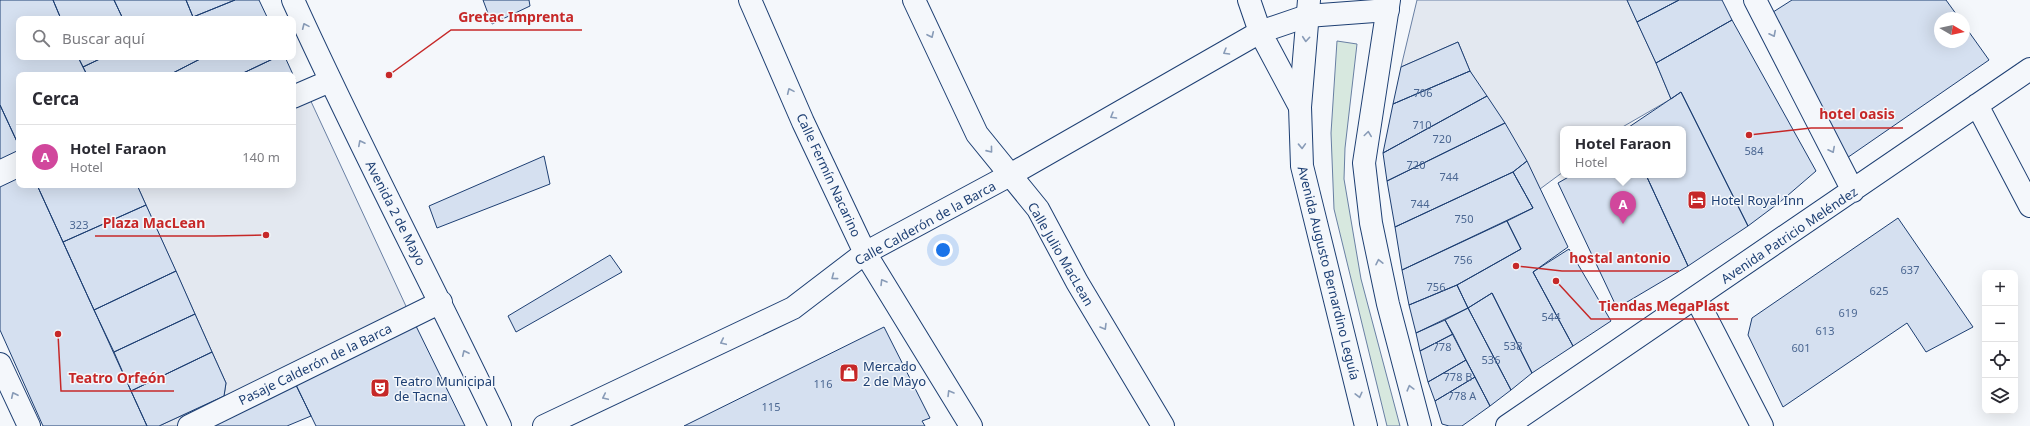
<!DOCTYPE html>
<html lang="es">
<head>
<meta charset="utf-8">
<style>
  :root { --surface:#fff; --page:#f2f2f3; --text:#2b2b33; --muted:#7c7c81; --line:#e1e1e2; --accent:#c62828 }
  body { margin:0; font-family:"Noto Sans",sans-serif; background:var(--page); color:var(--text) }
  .controls { position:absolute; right:12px; bottom:12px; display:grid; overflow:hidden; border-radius:8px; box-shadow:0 4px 16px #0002 }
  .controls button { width:36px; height:36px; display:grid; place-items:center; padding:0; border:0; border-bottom:1px solid var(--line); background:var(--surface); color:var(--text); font:20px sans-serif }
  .compass { position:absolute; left:1934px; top:12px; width:36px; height:36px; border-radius:50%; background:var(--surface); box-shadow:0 4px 16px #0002; rotate:99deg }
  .you { position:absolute; left:943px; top:250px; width:14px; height:14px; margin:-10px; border:3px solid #fff; border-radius:50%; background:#1a73e8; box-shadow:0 0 0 6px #1a73e833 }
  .badge { display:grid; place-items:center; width:26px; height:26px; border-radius:50%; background:var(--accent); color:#fff; font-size:13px; font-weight:700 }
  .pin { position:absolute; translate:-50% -33px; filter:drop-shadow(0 1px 2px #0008) }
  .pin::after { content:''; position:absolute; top:21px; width:14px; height:12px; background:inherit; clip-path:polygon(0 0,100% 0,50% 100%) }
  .popup { position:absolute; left:1560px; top:126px; width:126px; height:52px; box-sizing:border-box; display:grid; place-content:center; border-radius:8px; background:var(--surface); filter:drop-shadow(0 1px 3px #0005); font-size:13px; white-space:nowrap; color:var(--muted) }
  .popup b { font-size:15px; color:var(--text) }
  .popup::after { content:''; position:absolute; left:50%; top:100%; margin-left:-8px; border:8px solid transparent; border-top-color:var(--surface) }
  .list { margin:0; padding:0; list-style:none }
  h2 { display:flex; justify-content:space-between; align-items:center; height:52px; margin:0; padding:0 16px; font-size:17px }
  h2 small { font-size:13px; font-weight:400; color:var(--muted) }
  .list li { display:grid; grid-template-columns:26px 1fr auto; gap:12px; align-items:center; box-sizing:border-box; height:64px; padding:0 16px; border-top:1px solid var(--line) }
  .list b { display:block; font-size:15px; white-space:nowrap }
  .list p { margin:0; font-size:13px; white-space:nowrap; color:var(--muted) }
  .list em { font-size:13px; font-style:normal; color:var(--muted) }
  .icon { flex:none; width:22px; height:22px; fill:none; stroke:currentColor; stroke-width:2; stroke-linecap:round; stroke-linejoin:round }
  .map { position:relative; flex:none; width:2030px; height:426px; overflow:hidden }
  .search { position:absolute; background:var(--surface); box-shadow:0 4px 16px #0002; left:16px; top:16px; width:280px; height:44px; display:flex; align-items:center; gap:10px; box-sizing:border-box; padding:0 14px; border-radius:8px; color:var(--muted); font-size:15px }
  .panel { position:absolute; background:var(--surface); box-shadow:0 4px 16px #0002; left:16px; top:72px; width:280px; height:116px; border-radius:8px }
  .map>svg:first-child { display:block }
  .green { fill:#d7e8df; stroke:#687fa3 }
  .parking { fill:#e3e8f0; stroke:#687fa3 }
  .building { fill:#d5e0f0; stroke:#1d3f73 }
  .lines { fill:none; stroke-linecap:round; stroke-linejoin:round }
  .minor-casing { stroke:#1d3f73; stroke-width:24 }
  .major-casing { stroke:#1d3f73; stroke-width:24 }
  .minor { stroke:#f4f7fb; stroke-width:22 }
  .major { stroke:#f4f7fb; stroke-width:22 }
  .oneway { stroke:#889bb7 }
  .labels { text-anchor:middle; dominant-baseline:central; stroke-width:3; stroke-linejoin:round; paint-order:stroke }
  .number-label { font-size:11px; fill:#4b6792 }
  .street-label { font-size:13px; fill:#1d3f73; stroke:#f4f7fb }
  .poi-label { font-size:13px; fill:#1d3f73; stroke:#f4f7fb; text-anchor:start }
  .leader { fill:none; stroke:#c62828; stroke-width:1.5 }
  .callout-dot { fill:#c62828; stroke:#f4f7fb; stroke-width:1.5 }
  .callout-label { font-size:14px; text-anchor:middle; font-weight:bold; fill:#c62828; stroke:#f4f7fb; stroke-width:3; stroke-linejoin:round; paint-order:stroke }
</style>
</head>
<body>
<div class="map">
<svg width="2030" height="426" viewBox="0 0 2030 426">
  <rect width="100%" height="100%" fill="#f4f7fb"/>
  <!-- green -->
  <path class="green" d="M1337 41 1357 44 1345 148 1344 179 1361 279 1400 426H1387L1334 209 1331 133Z"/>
  <!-- parking -->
  <path class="parking" d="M1417 0H1627L1656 63 1671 99 1619 129H1563V172L1540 189 1470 71 1458 42 1401 67Z
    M308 95 411 317 210 426H159L224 396 226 383 137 185H293V102Z"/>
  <!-- building -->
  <path class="building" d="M0 0H53L61 19H19V57H78L87 75H19V146L0 105Z
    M53 0H114L123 19H61Z
    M114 0H186L193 17 189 19H123Z
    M186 0H235L193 17Z
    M235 0H259L268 19H194L193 17Z
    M483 0H529L530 6 492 24Z
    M1627 0H1679L1637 22Z
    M1679 0H1722L1732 20 1656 63 1637 22Z
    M1792 0H1946L1959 18H1940V42H1964V25L1989 60 1844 160 1770 14Z
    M1732 20 1816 171 1780 202 1748 226 1681 92 1671 99 1656 63Z
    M1458 42 1470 71 1393 104 1401 67Z
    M78 57H104L83 67Z
    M104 57H204L169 75H87L83 67Z
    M204 57H277L239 75H169Z
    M277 57H285L295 79 293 80V75H239Z
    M1470 71 1487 96 1383 153 1393 104Z
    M1681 92 1748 226 1688 266 1646 175H1683V129H1626Z
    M1487 96 1505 123 1387 181 1383 153Z
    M0 105 19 146V150L0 159Z
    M1505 123 1527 161 1513 172 1395 227 1387 181Z
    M544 156 550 184 437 228 429 206Z
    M1527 161 1568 247 1533 272 1573 346 1532 373 1492 293 1468 308 1457 285 1521 249 1507 221 1533 208 1513 172Z
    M1513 172 1533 208 1402 270 1395 227Z
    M1572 175H1646L1688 266 1617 308 1558 183Z
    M19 178V185H37L147 426H43L0 330V187Z
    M37 185H137L146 205 63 242Z
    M146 205 176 271 94 310 63 242Z
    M1898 218 1973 327 1926 352 1907 323 1783 407 1748 335 1752 318Z
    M1507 221 1521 249 1457 285 1409 305 1402 270Z
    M1569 249 1611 321 1573 346 1533 272Z
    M610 255 622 272 516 332 508 316Z
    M176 271 195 314 114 352 94 310Z
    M1457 285 1468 308 1416 333 1409 305Z
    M1492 293 1532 373 1511 390 1468 308Z
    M1468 308 1511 390 1490 406 1445 320Z
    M195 314 212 352 131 391 114 352Z
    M1445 320 1453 334 1420 351 1416 333Z
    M416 326 465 426H316L296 385Z
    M884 327 930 418 922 421 925 426H684Z
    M1453 334 1466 360 1428 382 1420 351Z
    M212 352 226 383 224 396 159 426H147L131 391Z
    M1466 360 1475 377 1435 401 1428 382Z
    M1475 377 1490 406 1462 426H1449L1442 424 1435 401Z
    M296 385 311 416 287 426H210Z"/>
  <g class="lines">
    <!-- minor casing -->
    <g class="minor-casing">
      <path id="minor" d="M293 0C358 144 432 283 500 426
        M750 0 803 122 865 253 971 426
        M914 0 977 134 1038 209 1077 282 1163 426
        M1249 0 1260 32 1300 107
        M1755 0 1853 191
        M293 97 330 81
        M1977 105 2030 206
        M1696 298 1762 426
        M0 364 29 426
        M189 426 441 302
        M544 426 793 308 865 253 1010 175 1260 32 1307 16 1388 10
        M1507 426 2030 69"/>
    </g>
    <!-- major casing -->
    <g class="major-casing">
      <path id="major" d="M1309 0 1300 107 1302 166 1366 426
        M1389 0 1364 163 1371 223 1388 304 1420 426"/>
    </g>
    <!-- minor -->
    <use href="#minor" class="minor"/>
    <!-- major -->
    <use href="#major" class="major"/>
  </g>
  <!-- one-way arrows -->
  <defs><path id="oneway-chevron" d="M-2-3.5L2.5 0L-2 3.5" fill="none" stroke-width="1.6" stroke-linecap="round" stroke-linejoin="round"/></defs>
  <g class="oneway">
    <use href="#oneway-chevron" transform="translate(305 26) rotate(-114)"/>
    <use href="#oneway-chevron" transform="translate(1773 34) rotate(63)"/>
    <use href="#oneway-chevron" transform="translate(931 35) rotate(65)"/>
    <use href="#oneway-chevron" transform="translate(1306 39) rotate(95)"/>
    <use href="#oneway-chevron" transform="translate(1226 52) rotate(150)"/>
    <use href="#oneway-chevron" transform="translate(790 91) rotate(-114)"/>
    <use href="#oneway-chevron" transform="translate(1113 116) rotate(150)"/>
    <use href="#oneway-chevron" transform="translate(1368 134) rotate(-82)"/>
    <use href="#oneway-chevron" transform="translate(361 143) rotate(-117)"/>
    <use href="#oneway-chevron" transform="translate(1302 146) rotate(88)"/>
    <use href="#oneway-chevron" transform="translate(990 150) rotate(51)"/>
    <use href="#oneway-chevron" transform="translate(1832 150) rotate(63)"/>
    <use href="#oneway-chevron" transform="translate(1379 262) rotate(-102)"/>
    <use href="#oneway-chevron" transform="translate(834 277) rotate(143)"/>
    <use href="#oneway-chevron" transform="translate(883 282) rotate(-121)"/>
    <use href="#oneway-chevron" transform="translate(1104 327) rotate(59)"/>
    <use href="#oneway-chevron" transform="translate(723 342) rotate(155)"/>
    <use href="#oneway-chevron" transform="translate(465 353) rotate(-115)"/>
    <use href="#oneway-chevron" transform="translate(1410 388) rotate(-105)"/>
    <use href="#oneway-chevron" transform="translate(950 393) rotate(-121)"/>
    <use href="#oneway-chevron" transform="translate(14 395) rotate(-115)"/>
    <use href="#oneway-chevron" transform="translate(1359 395) rotate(76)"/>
    <use href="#oneway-chevron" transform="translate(605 397) rotate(155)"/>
  </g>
  <!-- icons -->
  <defs>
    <g id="hotel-square" transform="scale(1)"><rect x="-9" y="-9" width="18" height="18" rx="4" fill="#c62828" stroke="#f4f7fb"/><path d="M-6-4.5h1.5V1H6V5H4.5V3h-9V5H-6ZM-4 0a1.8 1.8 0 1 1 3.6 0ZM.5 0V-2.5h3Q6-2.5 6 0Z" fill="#fff"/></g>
    <g id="shop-square" transform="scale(1)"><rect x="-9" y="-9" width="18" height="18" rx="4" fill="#c62828" stroke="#f4f7fb"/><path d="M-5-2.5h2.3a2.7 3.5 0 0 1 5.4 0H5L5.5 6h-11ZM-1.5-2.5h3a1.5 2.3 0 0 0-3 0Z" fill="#fff"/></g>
    <g id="theatre-square" transform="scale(1)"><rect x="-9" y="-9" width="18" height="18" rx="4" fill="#c62828" stroke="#f4f7fb"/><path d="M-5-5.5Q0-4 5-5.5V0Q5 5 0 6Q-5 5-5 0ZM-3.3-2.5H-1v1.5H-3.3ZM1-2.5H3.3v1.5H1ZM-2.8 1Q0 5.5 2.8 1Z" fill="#fff"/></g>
  </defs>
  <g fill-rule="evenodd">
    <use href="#hotel-square" x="1697" y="200"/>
    <use href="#shop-square" x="849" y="373"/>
    <use href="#theatre-square" x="380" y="388"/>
  </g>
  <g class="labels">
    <!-- number labels -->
    <g class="number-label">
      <text x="1423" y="92">706</text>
      <text x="1422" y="124">710</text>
      <text x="1442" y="138">720</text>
      <text x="1754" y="150">584</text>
      <text x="1416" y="164">720</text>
      <text x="1449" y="176">744</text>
      <text x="1420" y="203">744</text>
      <text x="1464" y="218">750</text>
      <text x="79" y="224">323</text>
      <text x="1463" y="259">756</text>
      <text x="1910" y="269">637</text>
      <text x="1436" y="286">756</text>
      <text x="1879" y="290">625</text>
      <text x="1848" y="312">619</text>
      <text x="1551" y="316">544</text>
      <text x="1825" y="330">613</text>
      <text x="1513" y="345">538</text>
      <text x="1442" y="346">778</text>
      <text x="1801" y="347">601</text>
      <text x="1491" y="359">536</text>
      <text x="1458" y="376">778 B</text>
      <text x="823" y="383">116</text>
      <text x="1462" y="395">778 A</text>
      <text x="771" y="406">115</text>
    </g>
    <!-- street labels -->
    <g class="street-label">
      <text transform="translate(829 175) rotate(65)">Calle Fermín Nacarino</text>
      <text transform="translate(396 213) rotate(63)">Avenida 2 de Mayo</text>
      <text transform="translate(925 223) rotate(-29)">Calle Calderón de la Barca</text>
      <text transform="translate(1789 235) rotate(-34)">Avenida Patricio Meléndez</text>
      <text transform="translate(1061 254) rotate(60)">Calle Julio MacLean</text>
      <text transform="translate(1329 273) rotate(76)">Avenida Augusto Bernardino Leguía</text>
      <text transform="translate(315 364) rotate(-26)">Pasaje Calderón de la Barca</text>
    </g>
    <!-- poi labels -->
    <g class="poi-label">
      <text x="1711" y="200">Hotel Royal Inn</text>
      <text x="863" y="366">Mercado<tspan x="863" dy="15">2 de Mayo</tspan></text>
      <text x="394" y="381">Teatro Municipal<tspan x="394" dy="15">de Tacna</tspan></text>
    </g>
  </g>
  <!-- callouts -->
  <path class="leader" d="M389 75L451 30H582M1749 135L1811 128H1903M266 235L214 236H95M1516 266L1562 271H1679M1556 281L1591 319H1738M58 334L61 391H174"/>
  <g class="callout-dot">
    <circle cx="389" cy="75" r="4"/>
    <circle cx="1749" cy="135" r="4"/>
    <circle cx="266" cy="235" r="4"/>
    <circle cx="1516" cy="266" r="4"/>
    <circle cx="1556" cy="281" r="4"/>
    <circle cx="58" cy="334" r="4"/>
  </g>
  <g class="callout-label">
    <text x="516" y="22">Gretac Imprenta</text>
    <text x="1857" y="119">hotel oasis</text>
    <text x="154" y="228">Plaza MacLean</text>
    <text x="1620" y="263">hostal antonio</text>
    <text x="1664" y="311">Tiendas MegaPlast</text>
    <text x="117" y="383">Teatro Orfeón</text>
  </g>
</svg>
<div class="controls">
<button>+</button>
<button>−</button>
<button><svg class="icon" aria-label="locate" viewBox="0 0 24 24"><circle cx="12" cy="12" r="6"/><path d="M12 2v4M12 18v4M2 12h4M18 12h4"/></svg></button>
<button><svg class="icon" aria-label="layers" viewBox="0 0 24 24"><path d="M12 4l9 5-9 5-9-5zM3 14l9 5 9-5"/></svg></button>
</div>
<svg class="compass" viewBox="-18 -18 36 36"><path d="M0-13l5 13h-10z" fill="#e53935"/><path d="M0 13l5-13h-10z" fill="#7c7c81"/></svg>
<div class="you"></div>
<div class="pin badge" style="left:1623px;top:224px;background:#d1479c">A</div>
<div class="popup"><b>Hotel Faraon</b>Hotel</div>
<div class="search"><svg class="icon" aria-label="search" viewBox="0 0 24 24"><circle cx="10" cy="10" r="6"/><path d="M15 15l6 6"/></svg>Buscar aquí</div>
<section class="panel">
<h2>Cerca<small></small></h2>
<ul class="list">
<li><span class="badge" style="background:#d1479c">A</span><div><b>Hotel Faraon</b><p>Hotel</p></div><em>140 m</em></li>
</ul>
</section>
</div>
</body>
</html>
